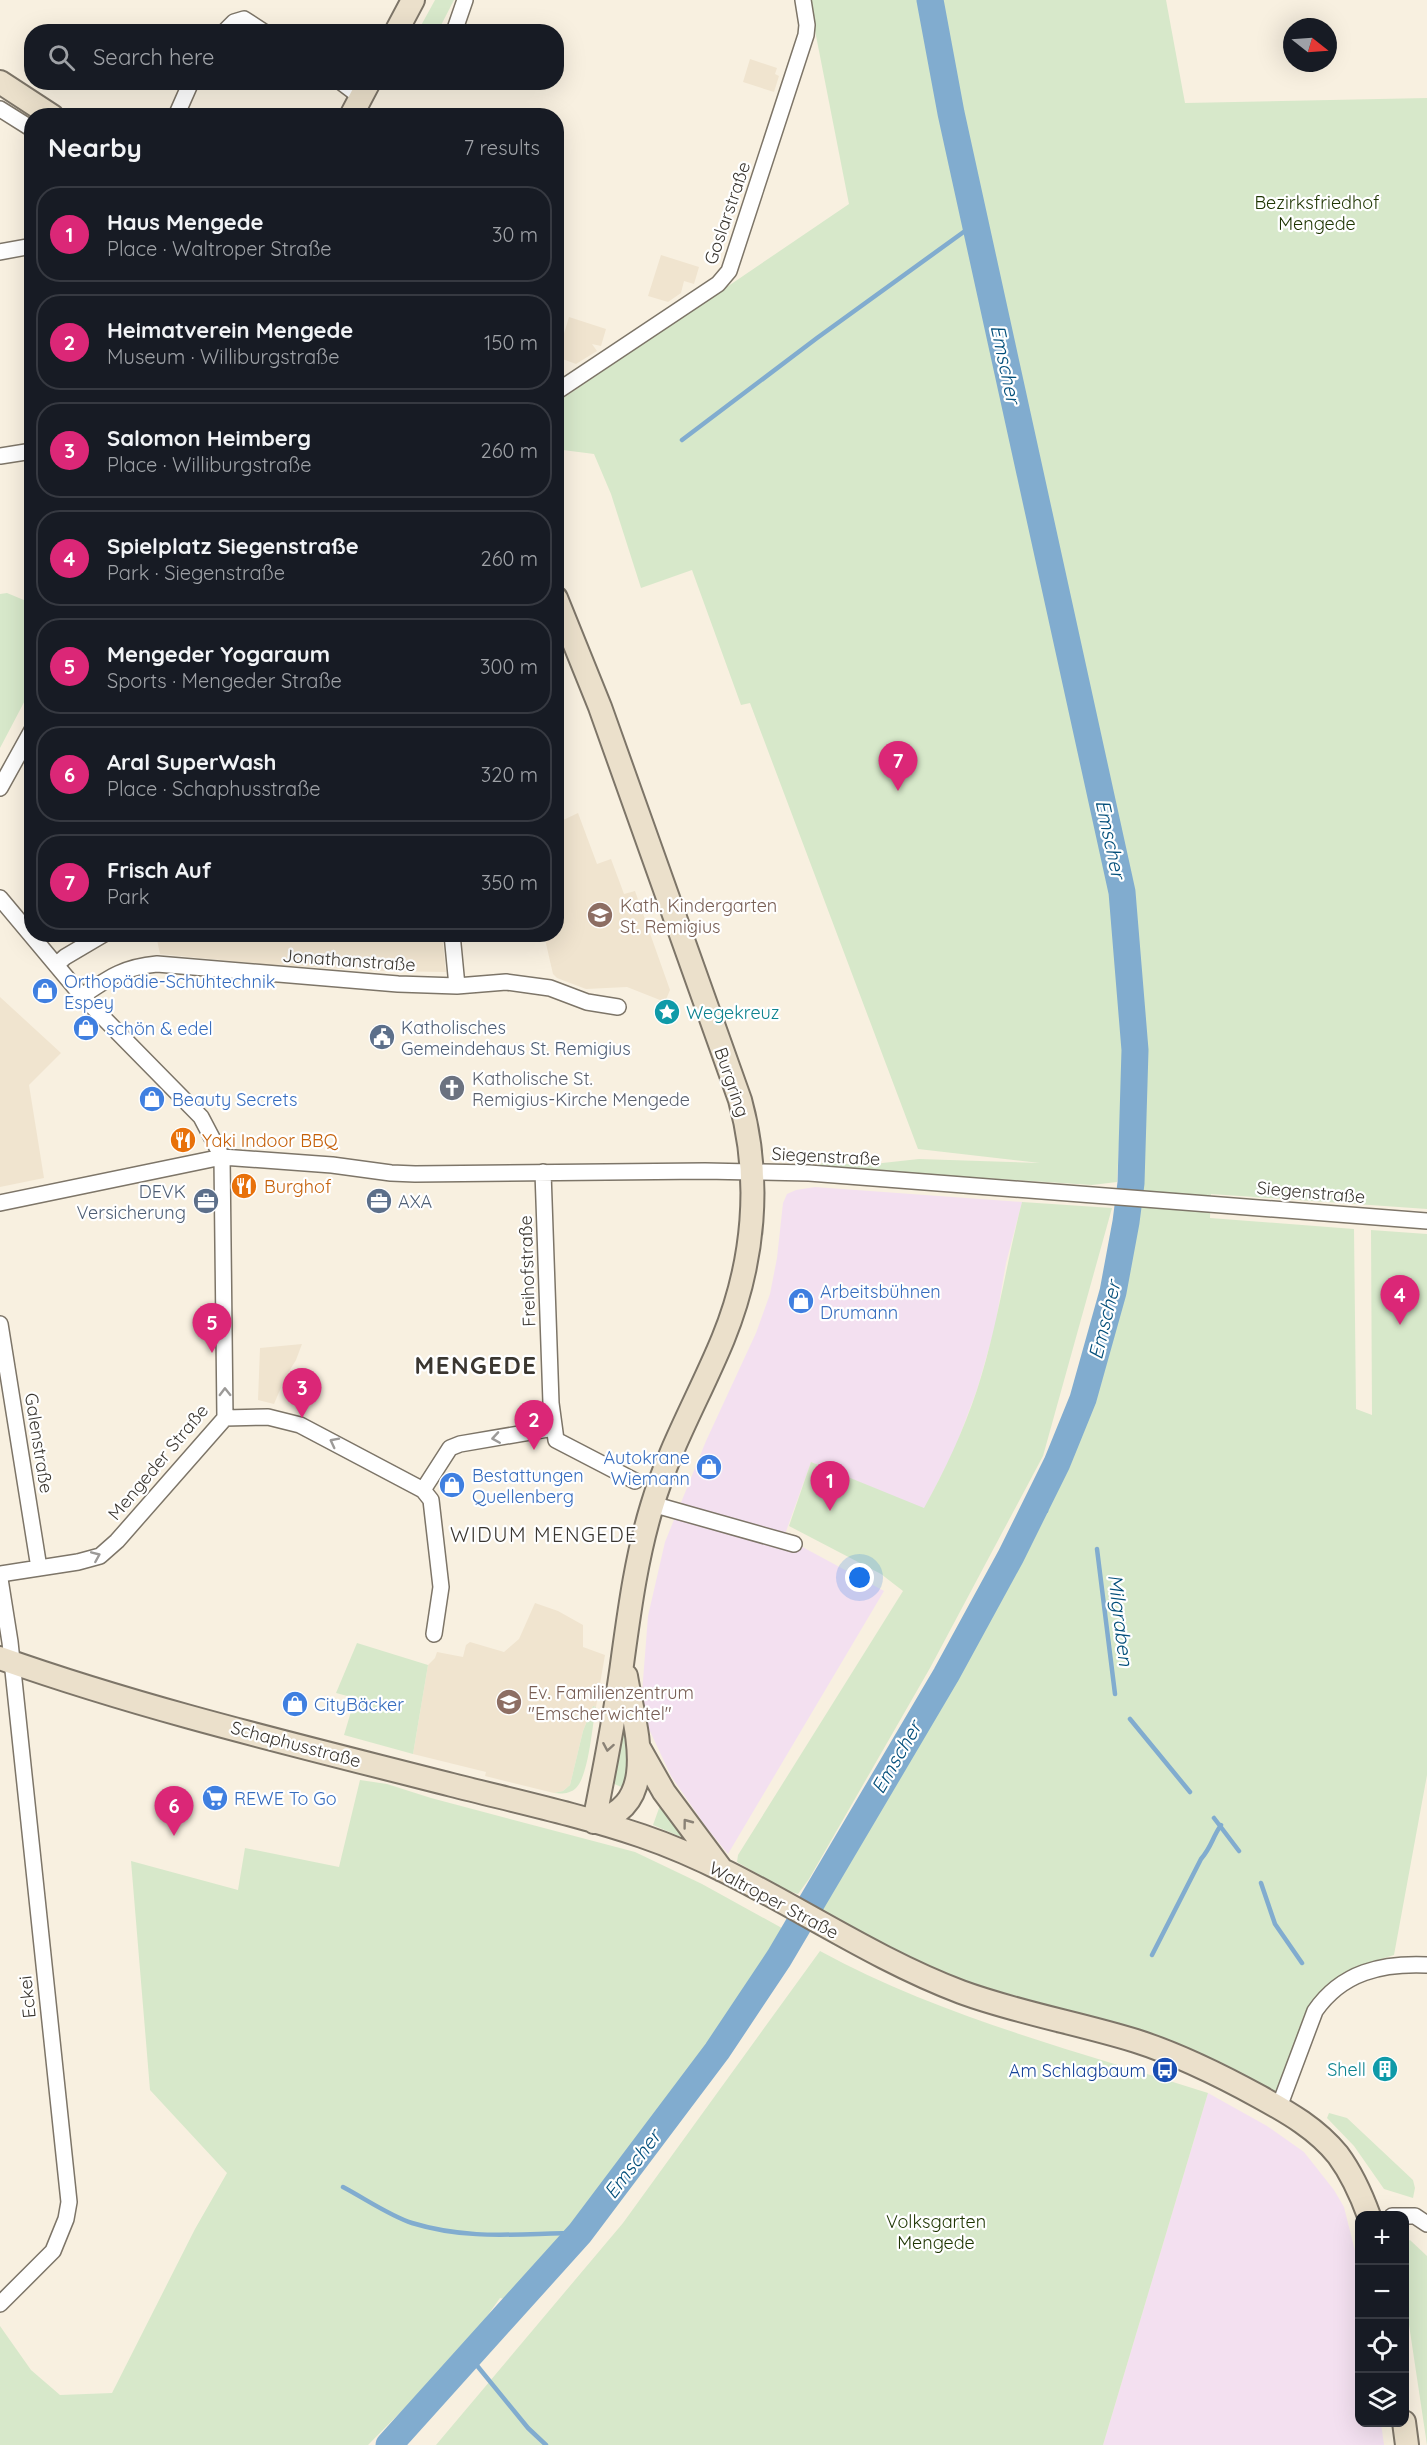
<!DOCTYPE html>
<html lang="en">
<head>
<meta charset="utf-8">
<style>
  :root { --surface:#171b24; --page:#20242c; --text:#f1f3f6; --muted:#9ea1a6; --line:#363941; --accent:#db2777 }
  body { margin:0; font-family:Quicksand,sans-serif; background:var(--page); color:var(--text) }
  .controls { position:absolute; right:18px; bottom:18px; display:grid; overflow:hidden; border-radius:12px; box-shadow:0 6px 24px #0002 }
  .controls button { width:54px; height:54px; display:grid; place-items:center; padding:0; border:0; border-bottom:2px solid var(--line); background:var(--surface); color:var(--text); font:30px sans-serif }
  .compass { position:absolute; left:1283px; top:18px; width:54px; height:54px; border-radius:50%; background:var(--surface); box-shadow:0 6px 24px #0002; rotate:107deg }
  .you { position:absolute; left:860px; top:1578px; width:21px; height:21px; margin:-15px; border:4px solid #fff; border-radius:50%; background:#1a73e8; box-shadow:0 0 0 9px #1a73e833 }
  .badge { display:grid; place-items:center; width:39px; height:39px; border-radius:50%; background:var(--accent); color:#fff; font-size:20px; font-weight:700 }
  .pin { position:absolute; translate:-50% -50px; filter:drop-shadow(0 2px 3px #0008) }
  .pin::after { content:''; position:absolute; top:32px; width:21px; height:18px; background:inherit; clip-path:polygon(0 0,100% 0,50% 100%) }
  .list { margin:0; padding:0; list-style:none }
  h2 { display:flex; justify-content:space-between; align-items:center; height:78px; margin:0; padding:0 24px; font-size:26px }
  h2 small { font-size:20px; font-weight:400; color:var(--muted) }
  .list li { display:grid; grid-template-columns:39px 1fr auto; gap:18px; align-items:center; box-sizing:border-box; height:96px; margin:0 12px 12px; padding:0 12px; border:2px solid var(--line); border-radius:24px }
  .list b { display:block; font-size:22px; white-space:nowrap }
  .list p { margin:0; font-size:20px; white-space:nowrap; color:var(--muted) }
  .list em { font-size:20px; font-style:normal; color:var(--muted) }
  .icon { flex:none; width:33px; height:33px; fill:none; stroke:currentColor; stroke-width:2; stroke-linecap:round; stroke-linejoin:round }
  .map { position:relative; flex:none; width:1427px; height:2445px; overflow:hidden }
  .search { position:absolute; background:var(--surface); box-shadow:0 6px 24px #0002; left:24px; top:24px; width:540px; height:66px; display:flex; align-items:center; gap:15px; box-sizing:border-box; padding:0 21px; border-radius:24px; color:var(--muted); font-size:22px }
  .panel { position:absolute; background:var(--surface); box-shadow:0 6px 24px #0002; left:24px; top:108px; width:540px; height:834px; border-radius:24px }
  .map>svg:first-child { display:block }
  .commercial { fill:#f3e0f0 }
  .built { fill:#f0e4cf }
  .green { fill:#d7e8ca }
  .lines { fill:none; stroke-linecap:round; stroke-linejoin:round }
  .stream { stroke:#81accf; stroke-width:4.5 }
  .river { stroke:#81accf; stroke-width:27 }
  .street-casing { stroke:#7d7568; stroke-width:18 }
  .secondary-casing { stroke:#7d7568; stroke-width:26 }
  .street { stroke:#fff; stroke-width:15 }
  .secondary { stroke:#ebe0cb; stroke-width:22 }
  .oneway { stroke:#9c9a98 }
  .oneway2 { stroke:#8a8276 }
  .labels { text-anchor:middle; dominant-baseline:central; stroke-width:4.5; stroke-linejoin:round; paint-order:stroke }
  .park-label { font-size:18px; fill:#1d3401; stroke:#fff }
  .street-label { font-size:18px; fill:#3a3630; stroke:#fff }
  .education-label { font-size:18px; fill:#785e54; stroke:#fff; text-anchor:start }
  .shop-label { font-size:18px; fill:#366cbe; stroke:#fff; text-anchor:start }
  .culture-label { font-size:18px; fill:#0d838f; stroke:#fff; text-anchor:start }
  .service-label { font-size:18px; fill:#4e5e75; stroke:#fff; text-anchor:start }
  .worship-label { font-size:18px; fill:#5b616d; stroke:#fff; text-anchor:start }
  .food-label { font-size:18px; fill:#c56008; stroke:#fff; text-anchor:start }
  .transit-label { font-size:18px; fill:#164399; stroke:#fff; text-anchor:end }
  .water-label { font-size:20px; font-style:italic; fill:#024e7a; stroke:#fff }
  .neighbourhood-label { font-size:20px; letter-spacing:1.5px; fill:#3a3630; stroke:#fff }
  .district-label { font-size:24px; font-weight:bold; letter-spacing:1.5px; fill:#3a3630; stroke:#fff }
</style>
</head>
<body>
<div class="map">
<svg width="1427" height="2445" viewBox="0 0 1427 2445">
  <rect width="100%" height="100%" fill="#f8f0e0"/>
  <!-- commercial -->
  <path class="commercial" d="M815 1187 1022 1202 1006 1263 995 1327 977 1390 954 1451 924 1509 811 1462 784 1537 884 1591 728 1854 706 1827 671 1776 648 1727 641 1706 648 1616 665 1542 706 1441 756 1333 770 1294 777 1258 783 1203 787 1194 796 1190Z
    M1208 2093 1267 2126 1304 2152 1334 2190 1344 2207 1359 2267 1360 2422 1381 2423 1384 2445H1103Z"/>
  <!-- built -->
  <path class="built" d="M750 59 777 68 775 74 779 76 774 92 743 82Z
    M661 255 699 267 694 284 684 281 681 293 668 302 648 296Z
    M569 317 606 329 601 346 592 344 597 351 576 364 557 357Z
    M578 813 597 864 611 859 624 894 635 891 670 990 665 1002 627 987 586 989 557 978 553 974 544 935 556 934 557 823Z
    M156 935H442L446 972 382 971 271 965 160 954Z
    M0 997 61 1053 29 1085 44 1178 0 1187Z
    M302 1344 296 1360 285 1378 274 1404 258 1400 260 1348Z
    M535 1603 558 1611 583 1625V1647L605 1655 596 1707 593 1706 583 1731 570 1785 563 1791 554 1793 485 1776 486 1772 413 1754 428 1665 435 1658 437 1652 463 1657 466 1645 470 1642 504 1652 519 1639Z"/>
  <!-- green -->
  <path class="green" d="M435 0H454L438 31H418Z
    M809 0H1166L1185 103 1427 98V1209L1211 1194 1210 1218 1354 1229 1356 1409 1372 1415 1371 1230 1427 1234V1775L1394 1955 1371 1962 1330 1982 1310 2005 1279 2107 1216 2073 994 2003 804 1916 946 1675 1011 1556 1057 1463 1083 1399 1113 1292 1126 1222 1131 1183 1135 1050 1128 970 1117 1182 1092 1185 818 1167 822 1163 864 1165 919 1159 1040 1163 918 1149 750 703 741 705 692 570 641 588 611 494 594 454 563 450 557 446 556 403 849 204Z
    M7 593 31 603V689L0 748V594Z
    M1022 1202 1112 1208 1043 1456 930 1668 809 1879 798 1894 785 1890 737 1862 738 1855 903 1591 881 1574 789 1526 811 1462 924 1508C945 1470 963 1432 977 1390 997 1329 1006 1264 1022 1202Z
    M357 1643 428 1665 413 1754 344 1735 355 1698 336 1693Z
    M593 1706 596 1707C592 1726 589 1775 576 1788 570 1794 561 1794 554 1793L563 1791 570 1785 583 1731Z
    M622 1719 627 1720 628 1790 610 1782Z
    M360 1780 387 1784 431 1798 635 1852 702 1884 789 1932 587 2213 514 2301 500 2298 465 2347 368 2445H0V2326L31 2370 60 2395 112 2393 195 2229 227 2173 150 2090 131 1861 238 1890 245 1848 339 1867Z
    M663 1797 688 1840 653 1825Z
    M820 1951C941 2017 1077 2051 1208 2093L1103 2445H436L623 2223Z
    M1329 2113 1347 2118 1413 2180 1415 2188 1413 2198 1384 2189 1354 2146 1327 2118Z
    M1410 2240 1427 2256V2445L1405 2298V2242Z"/>
  <g class="lines">
    <!-- stream -->
    <path class="stream" d="M682 440 817 338 976 223
      M1037 1504 1046 1511
      M1097 1549 1115 1694
      M1130 1719 1190 1792
      M1214 1818 1239 1851
      M1261 1883 1275 1924 1302 1963
      M1152 1955 1201 1859C1212 1846 1212 1838 1221 1825
      M343 2187C364 2198 390 2216 412 2223 471 2241 521 2233 580 2233
      M470 2357 528 2428 546 2445"/>
    <!-- river -->
    <path class="river" d="M389 2445 580 2233 717 2051 779 1958 946 1675 1011 1556 1057 1463 1083 1399 1113 1292 1126 1222 1131 1183 1135 1050 1122 892 951 113 930 0"/>
    <!-- street casing -->
    <g class="street-casing">
      <path id="street" d="M224 32 234 22 244 19 264 32
        M454 32 465 0
        M341 82 361 97
        M0 109 32 129
        M176 116 191 82
        M0 252 32 246
        M556 392 718 284 729 271 806 35 807 25 803 0
        M0 456 32 451
        M0 788 32 730
        M0 898 82 996 201 1117 222 1157 225 1418 117 1541 100 1556 78 1562 0 1574
        M452 934 457 986
        M56 965 65 957 104 934
        M82 996C110 977 124 967 157 964L398 984 457 986 506 982 550 988 587 1002 618 1007
        M543 1172 551 1403 556 1440 635 1481
        M0 1203 222 1157 332 1165 391 1173 415 1174 705 1171 809 1173 1427 1221
        M0 1324 39 1568
        M225 1418 268 1417 300 1425 423 1490 431 1500 441 1587 434 1634
        M423 1490 450 1448 460 1444 554 1428
        M652 1504 794 1544
        M0 1579 10 1642 69 2202 66 2219 53 2251 0 2304
        M1279 2107 1315 2011C1342 1972 1382 1963 1427 1965
        M1392 2216H1415L1427 2224"/>
    </g>
    <!-- secondary casing -->
    <g class="secondary-casing">
      <path id="secondary" d="M396 32 413 0
        M0 82 52 116
        M351 116 369 82
        M556 598 600 707 740 1100C762 1180 754 1263 723 1339 700 1395 669 1448 652 1506 637 1555 630 1606 623 1657 616 1712 605 1767 594 1822
        M0 1658C147 1710 300 1746 452 1785 515 1801 580 1815 642 1836 754 1874 850 1950 961 1992 1018 2013 1078 2023 1136 2041 1180 2055 1220 2075 1260 2097 1289 2113 1317 2129 1338 2155 1352 2174 1361 2194 1369 2216
        M639 1748 664 1792 722 1870
        M594 1822C663 1805 634 1726 626 1676
        M1404 2422 1407 2445"/>
    </g>
    <!-- street -->
    <use href="#street" class="street"/>
    <!-- secondary -->
    <use href="#secondary" class="secondary"/>
  </g>
  <!-- one-way arrows -->
  <defs><path id="oneway-chevron" d="M-2-3.5L2.5 0L-2 3.5" fill="none" stroke-width="1.6" stroke-linecap="round" stroke-linejoin="round" transform="scale(1.5)"/></defs>
  <g class="oneway">
    <use href="#oneway-chevron" transform="translate(225 1392) rotate(-91)"/>
    <use href="#oneway-chevron" transform="translate(496 1438) rotate(171)"/>
    <use href="#oneway-chevron" transform="translate(334 1442) rotate(-153)"/>
    <use href="#oneway-chevron" transform="translate(96 1556) rotate(-23)"/>
  </g>
  <g class="oneway2">
    <use href="#oneway-chevron" transform="translate(608 1747) rotate(100)"/>
    <use href="#oneway-chevron" transform="translate(687 1823) rotate(-127)"/>
  </g>
  <!-- icons -->
  <defs>
    <g id="school-disc" transform="scale(1.35)"><circle r="9.5" fill="#8d6e63" stroke="#fff"/><path d="M0-5L7-2L0 1L-7-2ZM-4 1L0 2.5L4 1V4Q0 6-4 4Z" fill="#fff"/></g>
    <g id="shop-disc" transform="scale(1.35)"><circle r="9.5" fill="#3f7fe0" stroke="#fff"/><path d="M-5-2.5h2.3a2.7 3.5 0 0 1 5.4 0H5L5.5 6h-11ZM-1.5-2.5h3a1.5 2.3 0 0 0-3 0Z" fill="#fff"/></g>
    <g id="sight-disc" transform="scale(1.35)"><circle r="9.5" fill="#0f9aa8" stroke="#fff"/><path d="M0-6L1.8-2.2L6-1.7L2.9 1.2L3.7 5.4L0 3.3L-3.7 5.4L-2.9 1.2L-6-1.7L-1.8-2.2Z" fill="#fff"/></g>
    <g id="civic-disc" transform="scale(1.35)"><circle r="9.5" fill="#5c6f8a" stroke="#fff"/><path d="M-.6-6.5H3V-4.5H.6V-3L4-1V1h2V6H-6V1h2V-1L-.6-3ZM-1.2 2.5V6h2.4V2.5Z" fill="#fff"/></g>
    <g id="church-disc" transform="scale(1.35)"><circle r="9.5" fill="#6b7280" stroke="#fff"/><path d="M-1.2-6h2.4v3.5h3.3v2.4h-3.3V6h-2.4V-.1h-3.3v-2.4h3.3Z" fill="#fff"/></g>
    <g id="restaurant-disc" transform="scale(1.35)"><circle r="9.5" fill="#e8710a" stroke="#fff"/><path d="M-5-6h1v4h1v-4h1v4h1v-4h1v5L-1.5 .5V6h-2V.5L-5-1ZM5-6V6H3V1.5H1.5Q1.5-4 5-6Z" fill="#fff"/></g>
    <g id="office-disc" transform="scale(1.35)"><circle r="9.5" fill="#5c6f8a" stroke="#fff"/><path d="M-6-3h4V-5.5h4V-3h4V5H-6ZM-1-4.5V-3h2v-1.5ZM-6 0V1H6V0Z" fill="#fff"/></g>
    <g id="supermarket-disc" transform="scale(1.35)"><circle r="9.5" fill="#3f7fe0" stroke="#fff"/><path d="M-6-5.5h2.5l.6 2H6L4.5 2H-2.5L-4.4-4H-6ZM-1.5 3.2a1.3 1.3 0 1 0 .1 0ZM3 3.2a1.3 1.3 0 1 0 .1 0Z" fill="#fff"/></g>
    <g id="building-disc" transform="scale(1.35)"><circle r="9.5" fill="#0f9aa8" stroke="#fff"/><path d="M-4-6H4V6H1V3H-1V6H-4ZM-2.5-4.3h1.7v1.8h-1.7ZM.8-4.3h1.7v1.8H.8ZM-2.5-1h1.7V.8h-1.7ZM.8-1h1.7V.8H.8Z" fill="#fff"/></g>
    <g id="bus-disc" transform="scale(1.35)"><circle r="9.5" fill="#1a4fb4" stroke="#fff"/><path d="M-5-6H5V4H4V6H2V4H-2V6H-4V4H-5ZM-3.5-4V0h7V-4ZM-3.5 1.2v1.5H-2V1.2ZM2 1.2v1.5H3.5V1.2Z" fill="#fff"/></g>
  </defs>
  <g fill-rule="evenodd">
    <use href="#school-disc" x="600" y="915"/>
    <use href="#shop-disc" x="45" y="991"/>
    <use href="#sight-disc" x="667" y="1012"/>
    <use href="#shop-disc" x="86" y="1028"/>
    <use href="#civic-disc" x="382" y="1037"/>
    <use href="#church-disc" x="452" y="1088"/>
    <use href="#shop-disc" x="152" y="1099"/>
    <use href="#restaurant-disc" x="183" y="1140"/>
    <use href="#restaurant-disc" x="244" y="1186"/>
    <use href="#office-disc" x="206" y="1201"/>
    <use href="#office-disc" x="379" y="1201"/>
    <use href="#shop-disc" x="801" y="1301"/>
    <use href="#shop-disc" x="709" y="1467"/>
    <use href="#shop-disc" x="452" y="1485"/>
    <use href="#school-disc" x="509" y="1702"/>
    <use href="#shop-disc" x="295" y="1704"/>
    <use href="#supermarket-disc" x="215" y="1798"/>
    <use href="#building-disc" x="1385" y="2069"/>
    <use href="#bus-disc" x="1165" y="2070"/>
  </g>
  <g class="labels">
    <!-- park labels -->
    <g class="park-label">
      <text x="1317" y="202">Bezirksfriedhof<tspan x="1317" dy="21">Mengede</tspan></text>
      <text x="936" y="2221">Volksgarten<tspan x="936" dy="21">Mengede</tspan></text>
    </g>
    <!-- street labels -->
    <g class="street-label">
      <text transform="translate(727 213) rotate(-71)">Goslarstraße</text>
      <text transform="translate(349 960) rotate(4)">Jonathanstraße</text>
      <text transform="translate(732 1082) rotate(71)">Burgring</text>
      <text transform="translate(826 1156) rotate(3)">Siegenstraße</text>
      <text transform="translate(1311 1192) rotate(5)">Siegenstraße</text>
      <text transform="translate(527 1271) rotate(-92)">Freihofstraße</text>
      <text transform="translate(39 1443) rotate(81)">Galenstraße</text>
      <text transform="translate(158 1462) rotate(-50)">Mengeder Straße</text>
      <text transform="translate(296 1744) rotate(15)">Schaphusstraße</text>
      <text transform="translate(774 1900) rotate(28)">Waltroper Straße</text>
      <text transform="translate(27 1997) rotate(-96)">Eckei</text>
    </g>
    <!-- education labels -->
    <g class="education-label">
      <text x="620" y="905">Kath. Kindergarten<tspan x="620" dy="21">St. Remigius</tspan></text>
      <text x="528" y="1692">Ev. Familienzentrum<tspan x="528" dy="21">"Emscherwichtel"</tspan></text>
    </g>
    <!-- shop labels -->
    <g class="shop-label">
      <text x="64" y="981">Orthopädie-Schuhtechnik<tspan x="64" dy="21">Espey</tspan></text>
      <text x="106" y="1028">schön &amp; edel</text>
      <text x="172" y="1099">Beauty Secrets</text>
      <text x="820" y="1291">Arbeitsbühnen<tspan x="820" dy="21">Drumann</tspan></text>
      <text x="690" y="1457" text-anchor="end">Autokrane<tspan x="690" dy="21">Wiemann</tspan></text>
      <text x="472" y="1475">Bestattungen<tspan x="472" dy="21">Quellenberg</tspan></text>
      <text x="314" y="1704">CityBäcker</text>
      <text x="234" y="1798">REWE To Go</text>
    </g>
    <!-- culture labels -->
    <g class="culture-label">
      <text x="686" y="1012">Wegekreuz</text>
      <text x="1366" y="2069" text-anchor="end">Shell</text>
    </g>
    <!-- service labels -->
    <g class="service-label">
      <text x="401" y="1027">Katholisches<tspan x="401" dy="21">Gemeindehaus St. Remigius</tspan></text>
      <text x="186" y="1191" text-anchor="end">DEVK<tspan x="186" dy="21">Versicherung</tspan></text>
      <text x="398" y="1201">AXA</text>
    </g>
    <!-- worship labels -->
    <g class="worship-label">
      <text x="472" y="1078">Katholische St.<tspan x="472" dy="21">Remigius-Kirche Mengede</tspan></text>
    </g>
    <!-- food labels -->
    <g class="food-label">
      <text x="202" y="1140">Yaki Indoor BBQ</text>
      <text x="264" y="1186">Burghof</text>
    </g>
    <!-- transit labels -->
    <g class="transit-label">
      <text x="1146" y="2070">Am Schlagbaum</text>
    </g>
    <!-- water labels -->
    <g class="water-label">
      <text transform="translate(1006 364) rotate(78)">Emscher</text>
      <text transform="translate(1111 839) rotate(78)">Emscher</text>
      <text transform="translate(1104 1320) rotate(-76)">Emscher</text>
      <text transform="translate(1121 1620) rotate(83)">Milgraben</text>
      <text transform="translate(896 1757) rotate(-60)">Emscher</text>
      <text transform="translate(632 2164) rotate(-53)">Emscher</text>
    </g>
    <!-- neighbourhood labels -->
    <g class="neighbourhood-label">
      <text x="544" y="1534">WIDUM MENGEDE</text>
    </g>
    <!-- district labels -->
    <g class="district-label">
      <text x="476" y="1365">MENGEDE</text>
    </g>
  </g>
</svg>
<div class="controls">
<button>+</button>
<button>−</button>
<button><svg class="icon" aria-label="locate" viewBox="0 0 24 24"><circle cx="12" cy="12" r="6"/><path d="M12 2v4M12 18v4M2 12h4M18 12h4"/></svg></button>
<button><svg class="icon" aria-label="layers" viewBox="0 0 24 24"><path d="M12 4l9 5-9 5-9-5zM3 14l9 5 9-5"/></svg></button>
</div>
<svg class="compass" viewBox="-18 -18 36 36"><path d="M0-13l5 13h-10z" fill="#e53935"/><path d="M0 13l5-13h-10z" fill="#9ea1a6"/></svg>
<div class="you"></div>
<div class="pin badge" style="left:830px;top:1511px">1</div>
<div class="pin badge" style="left:534px;top:1450px">2</div>
<div class="pin badge" style="left:302px;top:1418px">3</div>
<div class="pin badge" style="left:1400px;top:1325px">4</div>
<div class="pin badge" style="left:212px;top:1353px">5</div>
<div class="pin badge" style="left:174px;top:1836px">6</div>
<div class="pin badge" style="left:898px;top:791px">7</div>
<div class="search"><svg class="icon" aria-label="search" viewBox="0 0 24 24"><circle cx="10" cy="10" r="6"/><path d="M15 15l6 6"/></svg>Search here</div>
<section class="panel">
<h2>Nearby<small>7 results</small></h2>
<ul class="list">
<li><span class="badge">1</span><div><b>Haus Mengede</b><p>Place · Waltroper Straße</p></div><em>30 m</em></li>
<li><span class="badge">2</span><div><b>Heimatverein Mengede</b><p>Museum · Williburgstraße</p></div><em>150 m</em></li>
<li><span class="badge">3</span><div><b>Salomon Heimberg</b><p>Place · Williburgstraße</p></div><em>260 m</em></li>
<li><span class="badge">4</span><div><b>Spielplatz Siegenstraße</b><p>Park · Siegenstraße</p></div><em>260 m</em></li>
<li><span class="badge">5</span><div><b>Mengeder Yogaraum</b><p>Sports · Mengeder Straße</p></div><em>300 m</em></li>
<li><span class="badge">6</span><div><b>Aral SuperWash</b><p>Place · Schaphusstraße</p></div><em>320 m</em></li>
<li><span class="badge">7</span><div><b>Frisch Auf</b><p>Park</p></div><em>350 m</em></li>
</ul>
</section>
</div>
</body>
</html>
